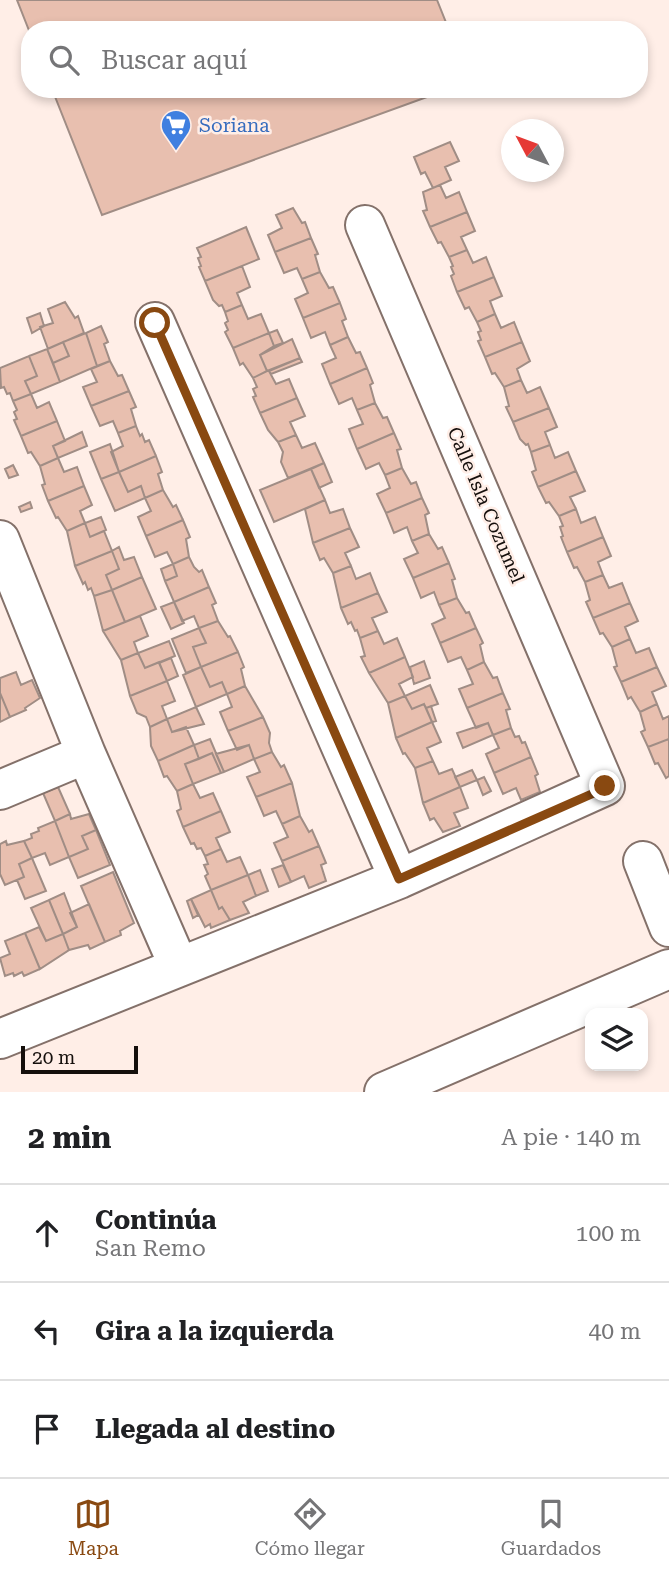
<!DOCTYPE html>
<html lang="es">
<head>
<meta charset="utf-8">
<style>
  :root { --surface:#fff; --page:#f6f6f6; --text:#202124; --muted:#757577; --line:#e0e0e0; --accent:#894911 }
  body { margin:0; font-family:"Roboto Serif",serif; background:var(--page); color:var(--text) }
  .controls { position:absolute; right:21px; bottom:21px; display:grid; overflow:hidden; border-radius:14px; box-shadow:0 4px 10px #0003 }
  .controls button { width:63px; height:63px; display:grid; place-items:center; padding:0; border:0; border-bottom:2px solid var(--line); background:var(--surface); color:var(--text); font:35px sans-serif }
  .compass { position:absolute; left:501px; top:119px; width:63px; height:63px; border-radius:50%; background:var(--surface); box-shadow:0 4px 10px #0003; rotate:311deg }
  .scale { position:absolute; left:21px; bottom:18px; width:117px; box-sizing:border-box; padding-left:7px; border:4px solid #150f0c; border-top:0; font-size:19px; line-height:24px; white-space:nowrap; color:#150f0c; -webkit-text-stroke:5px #ffeee7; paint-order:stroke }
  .stop { position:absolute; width:21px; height:21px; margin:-16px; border:5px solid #894911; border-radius:50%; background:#fff }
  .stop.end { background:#894911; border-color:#fff; box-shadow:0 2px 7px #0008 }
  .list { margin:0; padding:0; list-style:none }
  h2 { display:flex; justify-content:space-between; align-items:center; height:91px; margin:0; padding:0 28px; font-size:30px }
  h2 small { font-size:23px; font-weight:400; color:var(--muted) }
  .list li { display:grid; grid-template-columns:46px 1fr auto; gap:21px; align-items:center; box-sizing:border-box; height:98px; padding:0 28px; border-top:2px solid var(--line) }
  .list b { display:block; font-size:26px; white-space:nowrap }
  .list p { margin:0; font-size:23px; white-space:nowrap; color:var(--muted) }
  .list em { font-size:23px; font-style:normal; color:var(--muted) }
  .icon { flex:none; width:38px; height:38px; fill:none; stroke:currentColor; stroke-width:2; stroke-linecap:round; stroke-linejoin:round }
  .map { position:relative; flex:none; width:669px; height:1092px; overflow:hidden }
  .search { position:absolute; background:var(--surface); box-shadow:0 4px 10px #0003; left:21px; right:21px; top:21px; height:77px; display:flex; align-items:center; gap:18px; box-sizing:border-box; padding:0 24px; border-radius:28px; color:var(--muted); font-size:26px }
  .sheet { height:385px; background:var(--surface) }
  nav { display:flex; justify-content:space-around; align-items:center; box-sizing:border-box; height:98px; border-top:2px solid var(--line); background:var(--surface); font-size:19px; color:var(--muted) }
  nav a { display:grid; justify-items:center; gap:4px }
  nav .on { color:var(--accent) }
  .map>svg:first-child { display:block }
  .building { fill:#e8bfaf; stroke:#a08d85; stroke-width:2 }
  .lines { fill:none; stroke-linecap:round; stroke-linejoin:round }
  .street-casing { stroke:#84716a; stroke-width:42 }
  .street { stroke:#fff; stroke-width:38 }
  .route { stroke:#894911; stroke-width:9 }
  .labels { text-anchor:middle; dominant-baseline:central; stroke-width:5; stroke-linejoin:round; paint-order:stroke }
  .shop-label { font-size:19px; fill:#366cbe; stroke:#ffeee7; text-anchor:start }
  .street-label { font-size:19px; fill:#150f0c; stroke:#ffeee7 }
</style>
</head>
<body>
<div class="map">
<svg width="669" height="1092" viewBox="0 0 669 1092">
  <rect width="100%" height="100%" fill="#ffeee7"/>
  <!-- building -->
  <path class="building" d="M17 0H437L449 30H30V33Z
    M52 89H449L102 215Z
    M450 142 459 161 445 167 451 180 433 188 425 172 421 174 414 157Z
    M440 185 446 198 459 192 467 212 430 227 423 211 427 210 423 192Z
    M293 208 302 223 305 222 311 238 275 252 268 235 282 228 276 215Z
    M467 212 475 231 461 237 467 250 449 257 441 242 438 243 430 227Z
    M246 227 259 259 205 281 199 267 201 266 198 258 201 257 197 248Z
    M311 238 318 254 315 255 320 272 302 279 297 268 284 273 275 252Z
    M467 250 473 263 486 257 494 277 457 292 451 276 454 274 451 267 453 266 449 257Z
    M242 266 250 287 237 293 242 305 225 312 222 305 219 306 213 300 205 281Z
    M320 272 329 288 333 287 340 303 303 318 295 299 308 293 302 279Z
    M494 277 502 296 490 301 495 314 477 322 469 307 465 309 457 292Z
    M65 302 75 318 78 316 84 333 48 349 40 327 53 323 48 309Z
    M340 303 346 319 342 321 348 337 330 345 325 332 311 338 303 318Z
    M242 305 248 319 261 314 269 333 233 348 225 332 228 330 225 323 228 321 225 312Z
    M40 313 44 326 32 333 27 318Z
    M495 314 501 328 514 322 522 342 485 357 478 341 481 340 478 332 481 331 477 322Z
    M101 326 108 342 104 344 110 361 97 366 86 333Z
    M277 330 283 343 274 346 269 333Z
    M86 333 97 366 60 382 53 363 69 356 63 342Z
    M269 333 274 346 260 355 267 371 253 378 243 363 240 365 233 348Z
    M348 337 356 353 360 352 367 368 330 384 322 364 336 358 330 345Z
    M292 339 300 358 267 371 260 355Z
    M63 342 69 356 53 363 47 349Z
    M522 342 530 361 517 369 521 380 504 387 495 373 492 374 485 357Z
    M47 349 60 382 31 394 25 381 37 376 29 356Z
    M29 356 37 376 25 381 31 394 13 401 10 393 7 394 4 387 1 388 0 368Z
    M300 358 302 362 271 374 269 371Z
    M110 361 118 376 122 375 129 391 91 406 83 387 97 382 91 369Z
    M367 368 373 383 370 385 375 403 357 410 352 398 339 404 330 384Z
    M267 371H269L276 384 289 379 297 398 260 413 253 397 256 396 253 389 257 387 253 378Z
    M521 380 527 393 540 387 549 408 513 422 506 407 509 406 504 387Z
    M129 391 136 407 131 409 136 426 118 433 113 421 100 426 91 406Z
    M31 394 37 408 49 402 57 421 21 436 14 420 17 419 14 412 17 410 13 401Z
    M297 398 305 416 290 422 296 435 278 442 268 430 260 413Z
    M375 403 383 418 387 417 394 433 357 449 349 429 363 424 357 410Z
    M549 408 557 427 545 432 550 445 531 452 528 444 526 445 520 439 513 422Z
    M57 421 65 441 53 446 58 458 40 466 31 452 28 453 21 436Z
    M136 426 140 436 142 434 145 442 149 440 156 456 119 472 111 452 123 446 118 433Z
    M82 432 87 446 58 458 53 446Z
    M394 433 401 449 397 450 402 468 385 475 379 463 366 469 357 449Z
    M296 435 302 448 315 443 324 463 288 478 281 462 283 452 278 442Z
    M110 444 119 472 101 479 90 452Z
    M550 445 555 458 568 452 576 471 538 487 532 472 536 470 531 452Z
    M156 456 162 472 158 474 163 490 145 498 141 486 128 492 119 472Z
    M58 458 64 472 77 467 84 486 48 501 42 485 45 484 40 466Z
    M324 463 332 482 319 488 311 469Z
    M13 465 18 475 9 478 5 469Z
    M402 468 411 484 416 482 422 498 386 513 377 494 390 488 385 475Z
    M311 469 325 500 274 522 260 490Z
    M576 471 585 491 570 497 576 509 559 516 549 502 546 503 538 487Z
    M119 472 128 492 141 486 145 498 115 511 101 479Z
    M84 486 92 505 80 511 85 523 67 531 58 517 56 518 48 501Z
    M163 490 173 507 176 505 183 520 146 536 138 517 151 511 145 498Z
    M422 498 429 513 425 515 429 534 412 541 407 527 394 533 386 513Z
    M325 500 330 513 343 509 350 528 313 543 305 509Z
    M30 502 32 508 21 512 19 507Z
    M576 509 581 523 595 517 603 537 567 552 561 537 563 536 560 527 563 526 559 516Z
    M101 517 106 530 90 537 85 523Z
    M183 520 190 537 186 539 189 557 173 564 167 552 155 557 146 536Z
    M85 523 90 537 104 531 112 551 75 566 67 531Z
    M350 528 359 547 345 553 351 566 333 573 324 558 320 560 313 543Z
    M429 534 438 549 442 547 449 563 413 578 404 559 418 553 412 541Z
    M603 537 611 556 598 562 603 575 585 582 577 567 574 568 567 552Z
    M119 547 124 560 134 557 142 577 112 590 106 575 119 569 112 551Z
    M112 551 119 569 106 575 112 590 94 596 91 588 88 590 85 582 83 584 75 566Z
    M189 557 194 567 199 572 202 570 209 587 174 602 165 581 177 576 173 564Z
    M449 563 455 579 452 580 457 598 439 605 434 592 421 598 413 578Z
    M173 564 177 576 165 581 161 569Z
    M351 566 356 579 370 573 378 593 341 608 333 573Z
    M603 575 609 588 622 583 630 603 593 618 586 602 590 600 585 582Z
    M142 577 156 609 125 622 112 590Z
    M209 587 216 603 212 605 218 621 199 628 194 616 182 621 174 602Z
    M112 590 125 622 103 631 94 596Z
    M378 593 387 612 372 618 378 631 360 638 357 630 355 631 351 622 348 624 341 608Z
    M457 598 466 613 469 612 476 628 440 643 432 624 445 618 439 605Z
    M174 602 184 623 171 629 161 607Z
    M630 603 638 621 625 627 630 639 612 647 603 633 600 634 593 618Z
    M140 616 148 636 134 642 138 653 121 660 103 631Z
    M218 621 228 637 230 636 238 652 201 667 193 647 206 643 199 628Z
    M199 628 206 643 193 647 201 667 186 673 172 639Z
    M476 628 483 643 480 645 484 662 467 670 461 657 448 662 440 643Z
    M378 631 384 644 397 638 405 657 369 673 361 657 365 656 360 638Z
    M630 639 636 653 649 648 657 667 621 682 614 667 617 666 612 647Z
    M169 641 175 656 145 668 138 653Z
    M238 652 244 667 241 669 245 686 227 694 222 682 210 687 201 667Z
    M138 653 145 668 159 662 167 681 130 696 121 660Z
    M405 657 413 677 399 684 405 696 388 703 369 673Z
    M171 658 178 676 167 681 159 663Z
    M424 661 430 678 414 684 410 667Z
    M484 662 493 678 497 677 503 693 467 708 459 689 473 684 467 670Z
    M201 667 210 687 222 682 227 694 196 707 183 675Z
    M657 667 666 686 652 692 657 704 640 712 631 697 628 699 621 682Z
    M16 672 21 685 32 680 40 698 25 708 26 710 10 717 0 693V678Z
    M167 681 175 701 162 706 167 719 150 727 146 717 137 713 130 696Z
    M430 685 438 704 426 708 424 704 412 709 405 696Z
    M245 686 263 717 228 731 220 712 232 707 227 694Z
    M0 693 10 717 0 722Z
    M503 693 510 709 506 710 511 728 493 735 488 723 476 728 467 708Z
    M405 696 412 709 424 704 432 722 396 738 388 703Z
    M657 704 663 719 669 716V739L648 747 641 732 645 730 640 712Z
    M431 706 436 721 432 722 426 708Z
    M196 707 204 724 172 732 167 719Z
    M263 717 270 733 269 743 272 752 254 759 249 745 237 750 228 731Z
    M167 719 172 732 186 727 194 745 158 761 151 746 150 727Z
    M432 722 441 742 427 748 433 761 415 768 405 753 403 754 396 738Z
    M488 723 493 735 463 748 457 733Z
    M511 728 515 737 519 736 522 743 525 742 531 757 494 773 486 754 499 748 493 735Z
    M210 739 224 772 221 773 212 753 199 759 194 745Z
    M669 739V776L666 778 658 763 655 764 648 747Z
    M194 745 199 759 185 764 193 784 177 791 167 776 164 777 158 761Z
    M249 745 254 759 224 772 216 754Z
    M272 752 281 767 284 765 292 783 256 797 247 777 260 772 254 759Z
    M212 753 221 773 193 784 185 764Z
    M531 757 538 774 535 776 540 792 521 800 516 788 503 794 494 773Z
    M433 761 439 774 452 769 460 787 423 803 415 768Z
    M472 770 477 780 460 787 455 777Z
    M484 777 491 791 483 795 477 780Z
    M292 783 300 816 282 824 276 811 264 816 256 797Z
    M193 784 200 798 213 793 221 811 183 827 177 811 181 809 177 791Z
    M58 787 70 814 55 821 43 793Z
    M460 787 468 808 454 813 460 826 443 832 434 818 430 820 423 803Z
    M221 811 230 832 216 838 221 849 205 856 201 848 197 849 194 843 191 844 183 827Z
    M70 814 71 819 89 814 96 830 82 836 88 849 69 857 55 821Z
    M300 816 309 832 312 830 319 846 282 861 274 843 288 837 282 824Z
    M55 821 69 857 50 865 45 853 32 858 24 841 32 838 31 834 39 831 38 828Z
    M96 830 110 865 78 878 69 857 88 849 82 836Z
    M6 841 7 845 24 841 32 858 19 864 24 877 5 885 0 874V844Z
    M319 846 326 863 321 865 326 881 309 888 304 876 291 882 282 861Z
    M221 849 227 862 240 857 248 875 211 890 205 876 208 874 204 865 208 864 205 856Z
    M32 858 46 891 25 899 17 880 24 877 19 864Z
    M283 865 291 882 279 887 272 869Z
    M260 870 268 891 256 896 248 875Z
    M113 872 134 923 120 931 121 935 105 942 81 886Z
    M248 875 256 896 243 902 249 913 230 920 222 907 219 909 211 890Z
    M211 890 219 909 222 907 230 920 211 928 210 924 205 927 191 899Z
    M64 893 77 927 63 934 49 900Z
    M191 899 198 915 193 918 187 901Z
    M49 900 63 934 46 941 31 908Z
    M89 904 105 942 90 949 88 945 69 950 63 934 77 927 70 913Z
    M39 927 46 941 63 934 69 950 40 969 25 933Z
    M25 933 40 969 24 976 22 972 14 976 13 973 5 976 0 958 10 954 5 941Z"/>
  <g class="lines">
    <!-- street casing -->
    <g class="street-casing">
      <path id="street" d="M155 322 399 879
        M0 540 86 754 179 967
        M0 790 86 754
        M643 861 669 927
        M0 1039 399 879 605 786 365 225
        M384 1092 669 969"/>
    </g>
    <!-- street -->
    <use href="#street" class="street"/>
  </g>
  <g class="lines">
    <!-- route -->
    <path class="route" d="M155 323 399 879 603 789 605 786"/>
  </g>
  <!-- icons -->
  <defs>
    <g id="supermarket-pin" transform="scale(1.575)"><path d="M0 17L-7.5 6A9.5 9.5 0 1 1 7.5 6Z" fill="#3f7fe0" stroke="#ffeee7"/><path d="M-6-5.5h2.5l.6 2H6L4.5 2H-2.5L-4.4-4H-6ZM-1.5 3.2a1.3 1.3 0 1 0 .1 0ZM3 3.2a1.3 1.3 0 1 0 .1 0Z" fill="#fff"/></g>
  </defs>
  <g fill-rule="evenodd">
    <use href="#supermarket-pin" x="176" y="125"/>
  </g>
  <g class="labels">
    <!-- shop labels -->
    <g class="shop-label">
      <text x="199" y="125">Soriana</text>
    </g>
    <!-- street labels -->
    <g class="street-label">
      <text transform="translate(486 505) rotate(67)">Calle Isla Cozumel</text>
    </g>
  </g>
</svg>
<div class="controls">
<button><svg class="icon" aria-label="layers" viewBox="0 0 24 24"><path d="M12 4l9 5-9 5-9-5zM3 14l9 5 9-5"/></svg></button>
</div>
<svg class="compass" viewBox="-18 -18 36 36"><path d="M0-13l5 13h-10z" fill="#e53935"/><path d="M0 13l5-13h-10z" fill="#757577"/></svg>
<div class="scale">20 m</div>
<div class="stop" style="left:155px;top:323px"></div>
<div class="stop end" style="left:605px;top:786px"></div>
<div class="search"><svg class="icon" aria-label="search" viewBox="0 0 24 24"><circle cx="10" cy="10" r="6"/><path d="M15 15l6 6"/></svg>Buscar aquí</div>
</div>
<section class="sheet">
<h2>2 min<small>A pie · 140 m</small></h2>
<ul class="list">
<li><svg class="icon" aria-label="ahead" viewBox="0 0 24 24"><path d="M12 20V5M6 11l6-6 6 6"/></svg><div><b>Continúa</b><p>San Remo</p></div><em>100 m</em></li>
<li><svg class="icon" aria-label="left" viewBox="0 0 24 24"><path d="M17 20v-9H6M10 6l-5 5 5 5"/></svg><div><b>Gira a la izquierda</b></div><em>40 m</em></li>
<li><svg class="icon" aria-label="arrive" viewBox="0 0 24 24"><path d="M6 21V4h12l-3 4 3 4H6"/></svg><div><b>Llegada al destino</b></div></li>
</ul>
</section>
<nav>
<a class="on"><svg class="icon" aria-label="map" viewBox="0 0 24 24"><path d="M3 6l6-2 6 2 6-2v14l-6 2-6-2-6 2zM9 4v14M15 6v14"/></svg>Mapa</a>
<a><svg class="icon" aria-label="directions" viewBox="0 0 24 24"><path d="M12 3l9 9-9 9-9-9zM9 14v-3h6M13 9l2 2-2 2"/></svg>Cómo llegar</a>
<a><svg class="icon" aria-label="saved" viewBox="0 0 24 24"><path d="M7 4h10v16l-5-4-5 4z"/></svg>Guardados</a>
</nav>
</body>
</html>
